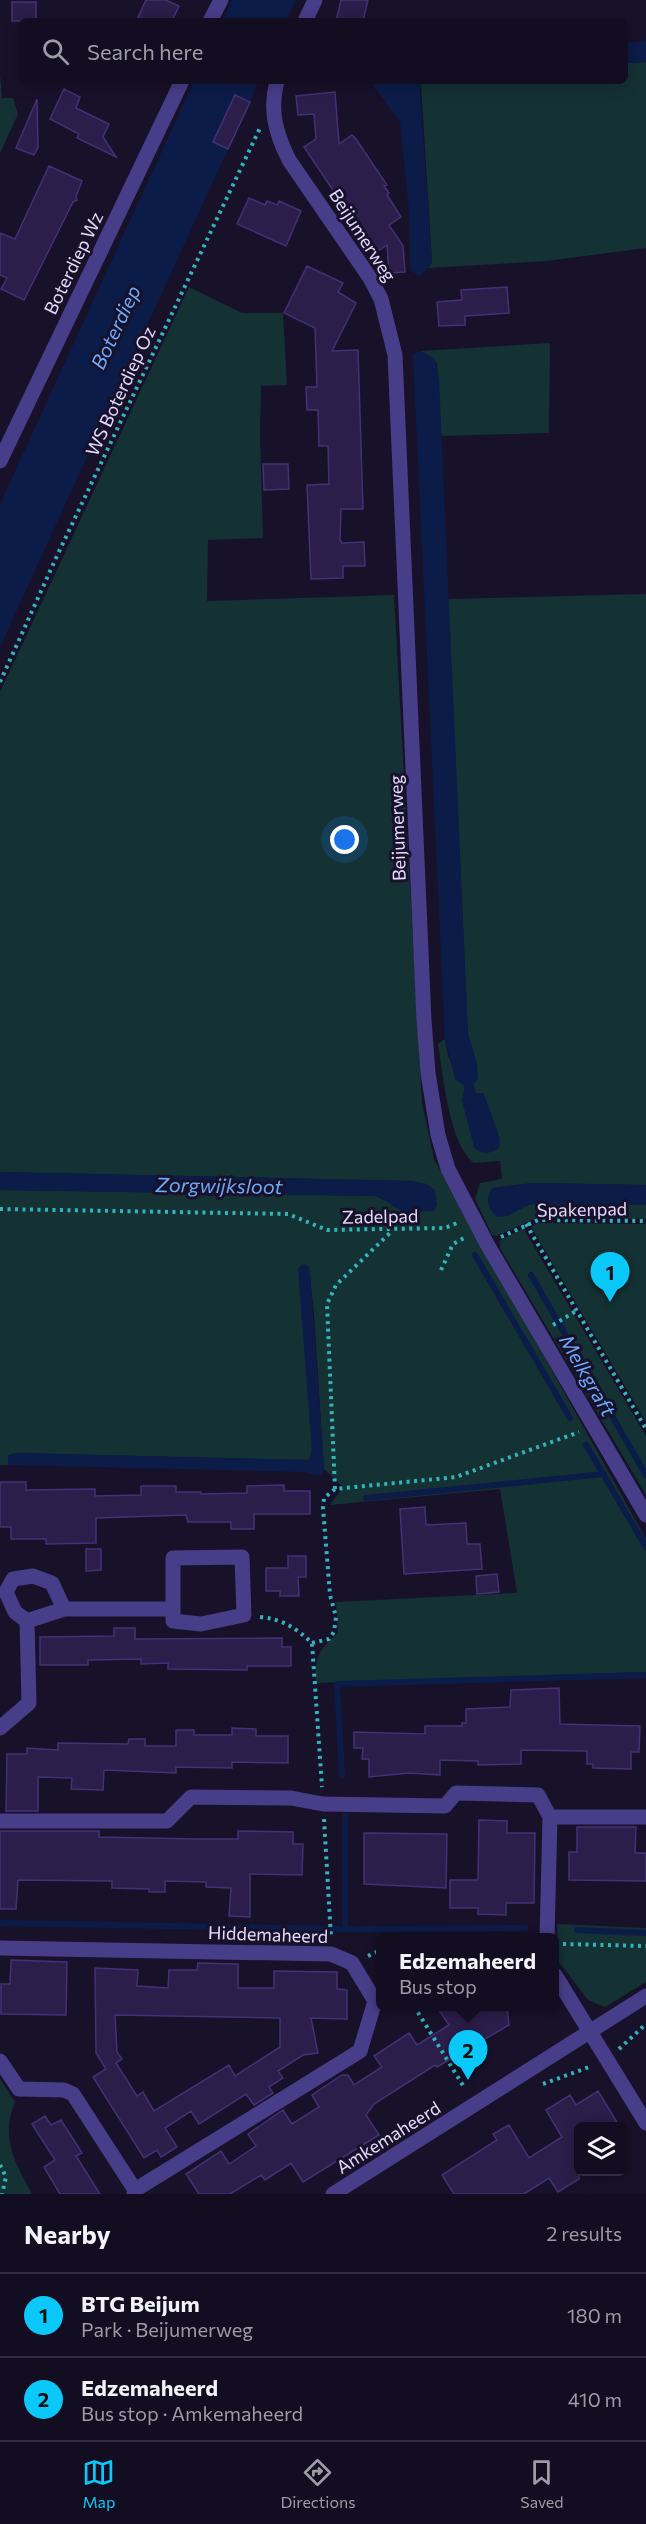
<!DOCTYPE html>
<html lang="en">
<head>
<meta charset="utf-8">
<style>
  :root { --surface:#120d20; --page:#1b1629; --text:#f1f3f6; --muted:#9c9ca5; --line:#312d3e; --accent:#0bc8fa }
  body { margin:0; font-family:Commissioner,sans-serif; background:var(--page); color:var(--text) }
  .controls { position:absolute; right:18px; bottom:18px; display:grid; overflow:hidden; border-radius:9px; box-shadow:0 3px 15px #0003 }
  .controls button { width:54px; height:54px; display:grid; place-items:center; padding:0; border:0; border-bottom:2px solid var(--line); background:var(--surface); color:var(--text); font:30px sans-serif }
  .you { position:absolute; left:345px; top:840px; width:21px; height:21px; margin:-15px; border:4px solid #fff; border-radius:50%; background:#1a73e8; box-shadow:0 0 0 9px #1a73e833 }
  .badge { display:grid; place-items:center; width:39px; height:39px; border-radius:50%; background:var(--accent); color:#111; font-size:20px; font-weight:700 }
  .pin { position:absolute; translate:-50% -50px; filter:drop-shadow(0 2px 3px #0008) }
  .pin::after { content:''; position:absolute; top:32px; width:21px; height:18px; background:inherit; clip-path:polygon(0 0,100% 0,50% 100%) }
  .popup { position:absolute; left:376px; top:1933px; width:183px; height:78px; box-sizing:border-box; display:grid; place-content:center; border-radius:9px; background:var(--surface); filter:drop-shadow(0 2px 4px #0005); font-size:20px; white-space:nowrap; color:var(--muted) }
  .popup b { font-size:22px; color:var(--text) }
  .popup::after { content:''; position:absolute; left:50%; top:100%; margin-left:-12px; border:12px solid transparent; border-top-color:var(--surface) }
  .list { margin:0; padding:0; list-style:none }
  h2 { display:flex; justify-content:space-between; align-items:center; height:78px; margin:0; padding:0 24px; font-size:26px }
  h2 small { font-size:20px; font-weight:400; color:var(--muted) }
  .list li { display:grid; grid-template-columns:39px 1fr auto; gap:18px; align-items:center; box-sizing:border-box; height:84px; padding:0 24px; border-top:2px solid var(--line) }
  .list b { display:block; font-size:22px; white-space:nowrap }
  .list p { margin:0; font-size:20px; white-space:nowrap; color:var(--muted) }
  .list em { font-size:20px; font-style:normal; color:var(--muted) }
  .icon { flex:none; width:33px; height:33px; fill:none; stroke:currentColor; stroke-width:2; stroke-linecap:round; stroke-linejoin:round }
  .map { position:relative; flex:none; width:646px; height:2194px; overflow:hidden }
  .search { position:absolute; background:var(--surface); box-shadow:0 3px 15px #0003; left:18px; right:18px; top:18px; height:66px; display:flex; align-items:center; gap:15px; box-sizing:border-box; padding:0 21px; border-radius:9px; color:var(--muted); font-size:22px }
  .sheet { height:246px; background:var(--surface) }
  nav { display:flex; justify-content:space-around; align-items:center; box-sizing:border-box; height:84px; border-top:2px solid var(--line); background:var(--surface); font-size:16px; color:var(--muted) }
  nav a { display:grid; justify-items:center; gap:3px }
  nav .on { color:var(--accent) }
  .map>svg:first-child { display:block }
  .green { fill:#143134 }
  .water { fill:#0c1c48 }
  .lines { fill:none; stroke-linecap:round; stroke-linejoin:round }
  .stream { stroke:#0c1c48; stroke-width:6 }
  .building { fill:#2b1e4a; stroke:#453076; stroke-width:1.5; fill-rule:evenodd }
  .path { stroke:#33b4ba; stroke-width:4; stroke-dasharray:3 4.5; stroke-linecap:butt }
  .minor { stroke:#483d88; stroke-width:15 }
  .labels { text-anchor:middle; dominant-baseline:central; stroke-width:6; stroke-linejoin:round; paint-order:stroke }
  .street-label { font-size:18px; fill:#e3dbfe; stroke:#18112a }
  .water-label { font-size:20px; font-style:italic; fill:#6ba9fc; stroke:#18112a }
</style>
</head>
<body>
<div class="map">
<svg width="646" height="2194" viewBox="0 0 646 2194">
  <rect width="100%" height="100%" fill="#18112a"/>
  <!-- green -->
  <path class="green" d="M646 62V248L546 261 428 268 432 262 421 83 426 81H625V63Z
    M0 74 2 98H13L18 114 0 153Z
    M189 287 242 313H283L287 385 261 386 260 434 263 538 208 540 207 601 394 595 422 1103 434 1159 646 1539V1672L316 1683C314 1657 319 1650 338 1633L336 1602 517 1593 500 1489 330 1505 343 1487 324 1469 314 1314 309 1267 312 1451 309 1460 14 1453 8 1456V1465H0V1190L375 1196 409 1211H433L435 1190 426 1184 411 1181 0 1172V692Z
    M550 343 549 433 441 436 437 363 421 351Z
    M646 594V1185L533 1183 492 1188 507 1216 525 1206 535 1203 646 1205V1219L538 1217 497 1236 492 1235 475 1199 480 1183 502 1179 500 1161 474 1163C449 1144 443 1074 438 1044L445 1039 448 1056 465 1087 464 1097 476 1093 473 1084 477 1065 468 1034 448 599Z
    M537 1223 646 1224V1422L531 1227Z
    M523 1228 646 1436V1495L500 1248V1241Z
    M557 1924 646 1928V1982L605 2007 588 2000 558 1961Z
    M0 2079 15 2102C0 2137 15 2163 32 2194H0Z"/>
  <!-- water -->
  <path class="water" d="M232 0H296L286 21H222Z
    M646 41V62L625 63V43Z
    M194 81H259L0 647V504Z
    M374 81H426L421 83 420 92 432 262 420 277 410 270 409 211 400 122 375 88Z
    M421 351 434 358 439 378 468 1034 477 1065 478 1078 474 1084 476 1093H483L486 1099 500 1139 499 1148C490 1154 481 1155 474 1147L462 1100 465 1087 455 1079 445 1039 414 377 413 354Z
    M0 1172 411 1181 426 1184 435 1190 437 1205 433 1213V1211C424 1211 412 1214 405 1212 394 1209 387 1199 375 1196L0 1190Z
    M533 1183 646 1185V1205L530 1204 507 1216 497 1217C488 1209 485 1199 492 1188Z
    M305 1264 309 1267 310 1273 324 1467 322 1474 317 1476 304 1472 8 1465V1456L14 1453 309 1460 312 1451 298 1269 301 1265Z"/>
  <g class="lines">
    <!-- stream -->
    <path class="stream" d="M475 1255 570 1418
      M531 1275 646 1475
      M586 1445 646 1547
      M366 1498 604 1474
      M342 1775 337 1684 646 1675
      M345 1816V1929
      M0 1923 345 1929 525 1928
      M577 1930 646 1933"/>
  </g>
  <!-- building -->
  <path class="building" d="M146 0H166L179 6 172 21H147L138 17Z
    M341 0H368L363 21H336Z
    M12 2H36V21H12Z
    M64 89 80 97 76 108 109 124 103 137 116 157 77 138 79 134 50 119Z
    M335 92 339 144 352 135 356 139 387 185 384 186 389 193 387 195 401 217 389 225 403 246 405 272 389 273 387 245 375 253 304 147 316 139 314 114 298 115 296 96Z
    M235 95 250 102 228 149 213 142Z
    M37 99 38 147 34 155 16 148Z
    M49 166 82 181 76 196 77 200 73 202 24 300 1 289 7 278 0 275V233L15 239Z
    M249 198 265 205 267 201 277 205 279 201 301 211 286 246 237 224Z
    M307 266 343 283 338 292 356 303 332 351 358 350 363 509H341L340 540 342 543 364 542 365 566H343V578L311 579 307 485 329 484 328 446H319L318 410H307L306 387H317L315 328 284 313Z
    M507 287 509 313 465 316V325L439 326 437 302 462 300 461 290Z
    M263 464H288L289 489 264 490Z
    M0 1482H26V1490L95 1489V1496L141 1495V1486H176V1492H201V1494L247 1493V1486L284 1485V1491H310V1514H254V1529H231V1522H188L186 1515 96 1518V1543L46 1544V1539H11V1527H0Z
    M425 1507 426 1525 466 1523 467 1544H480L482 1569 404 1574 400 1509Z
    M86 1549H101V1570L86 1571Z
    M288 1556H306V1577H298L299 1596H280V1591H266V1568H288Z
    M497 1574 499 1592 477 1594 476 1576Z
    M114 1628H135V1639L282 1638V1647H291V1666H247V1670L168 1669V1663L141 1664V1659L88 1660V1665H40V1637L114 1636Z
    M559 1688 560 1724 640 1726 639 1752H631V1769L593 1768V1764H587V1751L521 1750V1764L478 1765V1761L440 1760V1775L409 1773 369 1777V1759H362L363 1748H354V1732L425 1734V1726H462V1723H466V1709L510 1707 511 1690Z
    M232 1728 256 1729V1736H288V1763L232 1762V1768L176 1767V1773L104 1770 103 1790 71 1789 72 1778 38 1777V1811H6L7 1754H27V1748L58 1750V1743L128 1744 129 1739H145V1746H176V1730H194V1735H232Z
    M479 1820 507 1821V1833H535L534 1903H506V1915L478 1914V1908H450V1880H478Z
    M577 1827H636L635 1853H646V1881L569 1880V1852H577Z
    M0 1831H99V1837L196 1839H238V1831L293 1832V1844H303L302 1875 250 1874V1917L229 1916 231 1888 206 1887V1882L165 1881V1892H149V1889L112 1888V1881L18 1880 16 1909H0Z
    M364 1833 447 1834 446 1888 364 1884Z
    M11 1960 67 1962 66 2015 1 2014V1984H10Z
    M198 1963 238 1964V1988H274V1971L337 1972V1989L347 1990V2019L311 2018 318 2053 303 2055 278 2071 283 2078 269 2087 273 2093 254 2105 246 2094 199 2124 191 2111 165 2128 177 2147 161 2157 157 2150 144 2158 93 2077 106 2069 96 2053 95 1968 138 1970 137 1986 168 1988 169 1970H197ZM115 2015 280 2018V2047L235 2076 229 2065 154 2111 143 2092 137 2096 116 2063 122 2059 117 2052Z
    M437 2007H507L509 2025 437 2067 435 2065 374 2104 366 2115 379 2135 303 2182 291 2163 265 2180 261 2175 230 2194H199L186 2174 221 2151 229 2164 256 2146 248 2134 283 2110 292 2124 319 2107 312 2095 342 2075H348L354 2085 382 2067 374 2056 409 2033 417 2045 449 2025Z
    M598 2091 620 2127H579V2179L558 2192 549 2178 524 2194H454L442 2175 497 2140 493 2134 509 2125 529 2158 562 2137 546 2110 570 2095 576 2105Z
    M45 2116 51 2125 61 2120 82 2153 76 2156 100 2194H60L44 2167 55 2160 32 2124Z"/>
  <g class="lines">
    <!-- path -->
    <path class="path" d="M0 682 56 558 260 128
      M0 1209 288 1214 327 1230 445 1228 457 1223
      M526 1224 646 1429
      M501 1237 538 1220 646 1221
      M441 1270 453 1244 466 1237
      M553 1325 576 1311
      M335 1489 327 1304 336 1285 392 1231
      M260 1617C282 1619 296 1628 312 1643L322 1787
      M312 1643 329 1639 334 1632 336 1617 330 1595 323 1508 324 1498 335 1489 456 1477 579 1432
      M324 1819 331 1937
      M563 1944 646 1946
      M368 1956 381 1950
      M414 2006 464 2087
      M619 2049 646 2024
      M543 2084 592 2066
      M0 2165 6 2177 2 2194"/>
    <!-- minor -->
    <path class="minor" d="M210 21 221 0
      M305 21 315 0
      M277 81C269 110 276 134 289 160L370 278 381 299 395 355 424 1020 428 1073 438 1135 448 1169 487 1244 646 1515
      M0 461 182 81
      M242 1557 244 1615 201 1624 173 1621V1558Z
      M27 1621 15 1612 6 1592 13 1579 33 1576 52 1583 64 1609
      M0 1728 29 1703 27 1621 64 1609H173
      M0 1821H167L191 1797 291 1798 323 1804 445 1806 456 1793 538 1795 550 1817H646
      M547 1938 550 1817
      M0 1948 331 1954 352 1963 375 2001 360 2051 135 2190
      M555 1975 646 2123
      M0 2061 19 2089 64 2090 73 2094 135 2190 134 2194
      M333 2194 646 1996"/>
  </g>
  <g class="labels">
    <!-- street labels -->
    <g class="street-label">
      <text transform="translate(363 235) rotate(57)">Beijumerweg</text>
      <text transform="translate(73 263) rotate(-64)">Boterdiep Wz</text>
      <text transform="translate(120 391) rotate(-65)">WS Boterdiep Oz</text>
      <text transform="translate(397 828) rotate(-92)">Beijumerweg</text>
      <text transform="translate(582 1209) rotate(-1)">Spakenpad</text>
      <text transform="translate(380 1216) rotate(-1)">Zadelpad</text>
      <text transform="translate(268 1934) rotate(2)">Hiddemaheerd</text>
      <text transform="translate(388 2137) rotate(-32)">Amkemaheerd</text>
    </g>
    <!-- water labels -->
    <g class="water-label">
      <text transform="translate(115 327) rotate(-65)">Boterdiep</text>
      <text transform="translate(219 1185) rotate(1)">Zorgwijksloot</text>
      <text transform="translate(588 1375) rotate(60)">Melkgraft</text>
    </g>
  </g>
</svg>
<div class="controls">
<button><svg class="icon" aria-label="layers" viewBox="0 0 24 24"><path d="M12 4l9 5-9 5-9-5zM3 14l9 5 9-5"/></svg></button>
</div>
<div class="you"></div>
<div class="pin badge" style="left:610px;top:1302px">1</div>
<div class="pin badge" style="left:468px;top:2080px">2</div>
<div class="popup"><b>Edzemaheerd</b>Bus stop</div>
<div class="search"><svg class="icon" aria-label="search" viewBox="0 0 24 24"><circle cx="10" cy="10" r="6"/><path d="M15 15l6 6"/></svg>Search here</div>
</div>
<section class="sheet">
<h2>Nearby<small>2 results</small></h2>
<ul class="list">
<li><span class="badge">1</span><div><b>BTG Beijum</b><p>Park · Beijumerweg</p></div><em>180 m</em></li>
<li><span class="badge">2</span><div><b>Edzemaheerd</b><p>Bus stop · Amkemaheerd</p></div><em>410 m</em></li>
</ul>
</section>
<nav>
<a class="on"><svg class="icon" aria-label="map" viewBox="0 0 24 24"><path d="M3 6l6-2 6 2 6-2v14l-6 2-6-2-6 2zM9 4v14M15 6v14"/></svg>Map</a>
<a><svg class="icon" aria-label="directions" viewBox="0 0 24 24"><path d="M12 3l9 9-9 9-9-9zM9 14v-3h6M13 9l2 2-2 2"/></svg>Directions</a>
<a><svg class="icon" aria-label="saved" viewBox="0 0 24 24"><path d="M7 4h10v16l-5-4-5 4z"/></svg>Saved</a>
</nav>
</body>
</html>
